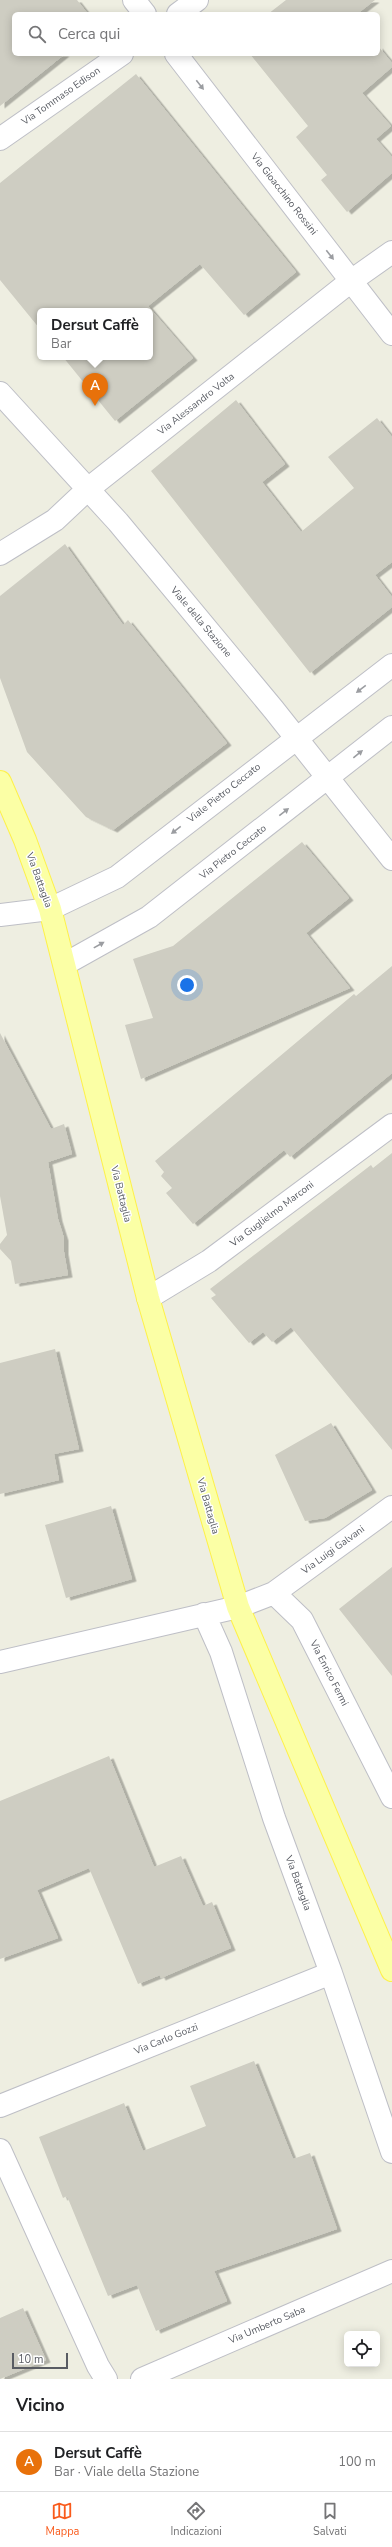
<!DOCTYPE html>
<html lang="it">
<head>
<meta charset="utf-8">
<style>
  :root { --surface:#fff; --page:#f2f2f2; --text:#202124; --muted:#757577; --line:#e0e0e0; --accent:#f95b1c }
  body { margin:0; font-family:"Nunito Sans",sans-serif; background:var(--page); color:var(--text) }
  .controls { position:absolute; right:12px; bottom:12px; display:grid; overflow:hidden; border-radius:6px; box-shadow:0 2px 10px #0003 }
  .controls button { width:36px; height:36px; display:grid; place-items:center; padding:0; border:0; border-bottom:1px solid var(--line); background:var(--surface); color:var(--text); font:20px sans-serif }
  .scale { position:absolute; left:12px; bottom:10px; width:56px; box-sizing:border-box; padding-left:4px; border:2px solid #595c63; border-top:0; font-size:11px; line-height:14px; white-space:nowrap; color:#595c63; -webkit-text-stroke:3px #fff; paint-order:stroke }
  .you { position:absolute; left:187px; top:985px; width:14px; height:14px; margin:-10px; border:3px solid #fff; border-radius:50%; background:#1a73e8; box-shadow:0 0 0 6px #1a73e833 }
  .badge { display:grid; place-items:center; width:26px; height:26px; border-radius:50%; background:var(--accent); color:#fff; font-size:13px; font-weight:700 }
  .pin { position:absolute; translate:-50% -33px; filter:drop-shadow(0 1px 2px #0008) }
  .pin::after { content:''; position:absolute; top:21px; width:14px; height:12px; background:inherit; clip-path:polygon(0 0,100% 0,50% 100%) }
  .popup { position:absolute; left:37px; top:308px; width:116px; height:52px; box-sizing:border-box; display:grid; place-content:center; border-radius:6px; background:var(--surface); filter:drop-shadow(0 1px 3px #0005); font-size:13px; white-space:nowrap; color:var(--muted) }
  .popup b { font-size:15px; color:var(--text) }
  .popup::after { content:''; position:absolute; left:50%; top:100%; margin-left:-8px; border:8px solid transparent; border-top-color:var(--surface) }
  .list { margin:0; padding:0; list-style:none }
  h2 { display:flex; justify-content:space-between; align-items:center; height:52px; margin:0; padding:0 16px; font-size:17px }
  h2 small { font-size:13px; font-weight:400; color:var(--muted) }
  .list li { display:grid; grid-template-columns:26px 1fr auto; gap:12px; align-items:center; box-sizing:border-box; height:60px; padding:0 16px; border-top:1px solid var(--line) }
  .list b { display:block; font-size:15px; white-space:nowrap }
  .list p { margin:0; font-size:13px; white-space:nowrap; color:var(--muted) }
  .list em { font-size:13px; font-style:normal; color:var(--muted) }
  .icon { flex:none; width:22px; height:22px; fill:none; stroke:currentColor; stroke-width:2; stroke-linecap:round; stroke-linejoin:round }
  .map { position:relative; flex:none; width:392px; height:2379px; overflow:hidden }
  .search { position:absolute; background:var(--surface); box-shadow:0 2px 10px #0003; left:12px; right:12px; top:12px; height:44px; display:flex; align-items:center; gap:10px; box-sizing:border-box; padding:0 14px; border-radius:6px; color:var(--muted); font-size:15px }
  .sheet { height:112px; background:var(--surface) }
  nav { display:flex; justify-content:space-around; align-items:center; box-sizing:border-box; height:56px; border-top:1px solid var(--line); background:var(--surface); font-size:11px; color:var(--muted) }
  nav a { display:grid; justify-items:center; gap:2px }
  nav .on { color:var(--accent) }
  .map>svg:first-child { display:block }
  .building { fill:#cecdc2; filter:url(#shadow) }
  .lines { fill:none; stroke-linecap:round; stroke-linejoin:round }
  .minor-casing { stroke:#bebfc6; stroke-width:24 }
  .major-casing { stroke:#fef149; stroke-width:24 }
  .minor { stroke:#fff; stroke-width:22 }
  .major { stroke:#fbffa5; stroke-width:22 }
  .oneway { fill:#9b9da1 }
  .labels { text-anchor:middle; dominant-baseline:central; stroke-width:3; stroke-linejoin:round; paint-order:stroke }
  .street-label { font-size:10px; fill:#595c63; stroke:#fff }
</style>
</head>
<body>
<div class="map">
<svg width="392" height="2379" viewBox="0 0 392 2379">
  <defs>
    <filter id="shadow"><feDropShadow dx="4.5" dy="2.5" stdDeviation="0" flood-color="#0004"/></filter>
  </defs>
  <rect width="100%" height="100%" fill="#eeeee1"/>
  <!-- building -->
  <path class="building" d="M0 0H77L88 14H14V54H65L0 106Z
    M286 0H375L357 14H268Z
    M378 46 392 63V67L362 93 391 126 376 139 392 157V173L347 212 321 180 327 175 296 137 308 126 250 54H378Z
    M136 74 296 272 244 315 200 264 148 306 193 358 115 421 63 357H150V311H40V329L0 280V183Z
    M236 400 285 464 262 482 301 532 354 488 328 457 377 418 392 437V562L375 575 392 597V607L310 673 151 471Z
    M65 544 123 625 128 620 227 743 113 830 86 817 27 752 0 678V596Z
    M302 842 349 898 306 933 350 988 141 1079 125 1025 153 1018 133 959 173 946Z
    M392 966V1073L290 1157 284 1150 193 1224 166 1193 172 1188 161 1176 164 1172 155 1161 354 994 356 996Z
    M0 1033 51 1129 64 1124 72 1154 48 1162 58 1219 64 1238V1252L68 1275 15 1284 11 1261 0 1249V1244L7 1235 0 1196Z
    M392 1153V1450L291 1327 272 1342 263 1332 249 1343 211 1298 216 1295 210 1289 371 1165 373 1168Z
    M55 1349 79 1449 54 1454 59 1480 0 1494V1363Z
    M331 1423 372 1490 325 1518 305 1521 275 1455Z
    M111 1506 132 1579 66 1598 45 1525Z
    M392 1567V1676L339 1609Z
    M109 1756 154 1867 181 1856 203 1906 212 1902 231 1948 161 1978 160 1975 138 1984 89 1868 37 1890 58 1938 0 1959V1801Z
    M254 2061 293 2159 310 2153 337 2229 214 2271 227 2301 156 2331 137 2285 108 2296 67 2196 63 2198 39 2137 124 2103 143 2151 206 2126 190 2086Z
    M23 2308 46 2360 0 2379V2318Z"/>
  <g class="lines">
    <!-- minor casing -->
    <g class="minor-casing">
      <path id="minor" d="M134 0 145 14
        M178 14 197 0
        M176 54 392 334
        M0 139 122 54
        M0 393 118 522 274 710 392 859
        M0 554 55 520 88 489 351 281 392 252
        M0 915 50 909 117 877 392 665
        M65 964 149 917 392 727
        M148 1298 209 1261 392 1125
        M274 1593 392 1507
        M204 1614 221 1652 274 1818 331 1973 392 2152
        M0 1662 238 1607 274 1593 302 1620 392 1797
        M0 2106 331 1973
        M0 2150 98 2366 106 2379
        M142 2379 392 2271"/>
    </g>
    <!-- major casing -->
    <g class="major-casing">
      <path id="major" d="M0 782 25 840 50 909 148 1298 238 1607 392 1970"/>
    </g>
    <!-- minor -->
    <use href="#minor" class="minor"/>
    <!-- major -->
    <use href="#major" class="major"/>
  </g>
  <!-- one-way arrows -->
  <defs><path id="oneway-solid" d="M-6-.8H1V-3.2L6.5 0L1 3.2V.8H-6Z"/></defs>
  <g class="oneway">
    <use href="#oneway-solid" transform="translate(200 85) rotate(52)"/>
    <use href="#oneway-solid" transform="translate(330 255) rotate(52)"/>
    <use href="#oneway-solid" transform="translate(361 689) rotate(143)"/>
    <use href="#oneway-solid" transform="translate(358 754) rotate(-39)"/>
    <use href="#oneway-solid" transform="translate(284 812) rotate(-38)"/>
    <use href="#oneway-solid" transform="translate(176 830) rotate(142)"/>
    <use href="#oneway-solid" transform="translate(99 945) rotate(-29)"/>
  </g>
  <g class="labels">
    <!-- street labels -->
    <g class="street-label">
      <text transform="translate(61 96) rotate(-35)">Via Tommaso Edison</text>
      <text transform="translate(284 194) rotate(52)">Via Gioacchino Rossini</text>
      <text transform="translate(196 404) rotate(-38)">Via Alessandro Volta</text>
      <text transform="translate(201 622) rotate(50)">Viale della Stazione</text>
      <text transform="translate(224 793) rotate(-38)">Viale Pietro Ceccato</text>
      <text transform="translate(233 852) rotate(-38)">Via Pietro Ceccato</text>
      <text transform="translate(39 880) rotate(70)">Via Battaglia</text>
      <text transform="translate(121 1194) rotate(76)">Via Battaglia</text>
      <text transform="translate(272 1214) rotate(-37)">Via Guglielmo Marconi</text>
      <text transform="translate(208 1506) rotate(74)">Via Battaglia</text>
      <text transform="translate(333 1550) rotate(-36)">Via Luigi Galvani</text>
      <text transform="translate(329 1673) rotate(63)">Via Enrico Fermi</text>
      <text transform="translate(298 1883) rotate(70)">Via Battaglia</text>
      <text transform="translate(166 2039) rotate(-22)">Via Carlo Gozzi</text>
      <text transform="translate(267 2325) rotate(-23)">Via Umberto Saba</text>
    </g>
  </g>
</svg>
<div class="controls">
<button><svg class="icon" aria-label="locate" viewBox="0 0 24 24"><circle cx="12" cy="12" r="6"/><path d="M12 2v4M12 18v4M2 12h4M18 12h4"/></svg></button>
</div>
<div class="scale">10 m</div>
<div class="you"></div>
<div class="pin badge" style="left:95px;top:406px;background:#e8710a">A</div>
<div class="popup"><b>Dersut Caffè</b>Bar</div>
<div class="search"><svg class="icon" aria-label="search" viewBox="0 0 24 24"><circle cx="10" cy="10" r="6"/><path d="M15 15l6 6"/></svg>Cerca qui</div>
</div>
<section class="sheet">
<h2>Vicino<small></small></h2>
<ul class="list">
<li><span class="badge" style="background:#e8710a">A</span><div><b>Dersut Caffè</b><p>Bar · Viale della Stazione</p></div><em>100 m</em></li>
</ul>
</section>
<nav>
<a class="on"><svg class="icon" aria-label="map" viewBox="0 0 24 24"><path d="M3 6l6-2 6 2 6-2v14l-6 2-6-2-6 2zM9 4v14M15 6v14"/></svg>Mappa</a>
<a><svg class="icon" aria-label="directions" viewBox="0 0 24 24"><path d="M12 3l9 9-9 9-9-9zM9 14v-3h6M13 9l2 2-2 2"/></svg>Indicazioni</a>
<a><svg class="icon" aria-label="saved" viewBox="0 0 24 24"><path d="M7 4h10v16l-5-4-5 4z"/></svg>Salvati</a>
</nav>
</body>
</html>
